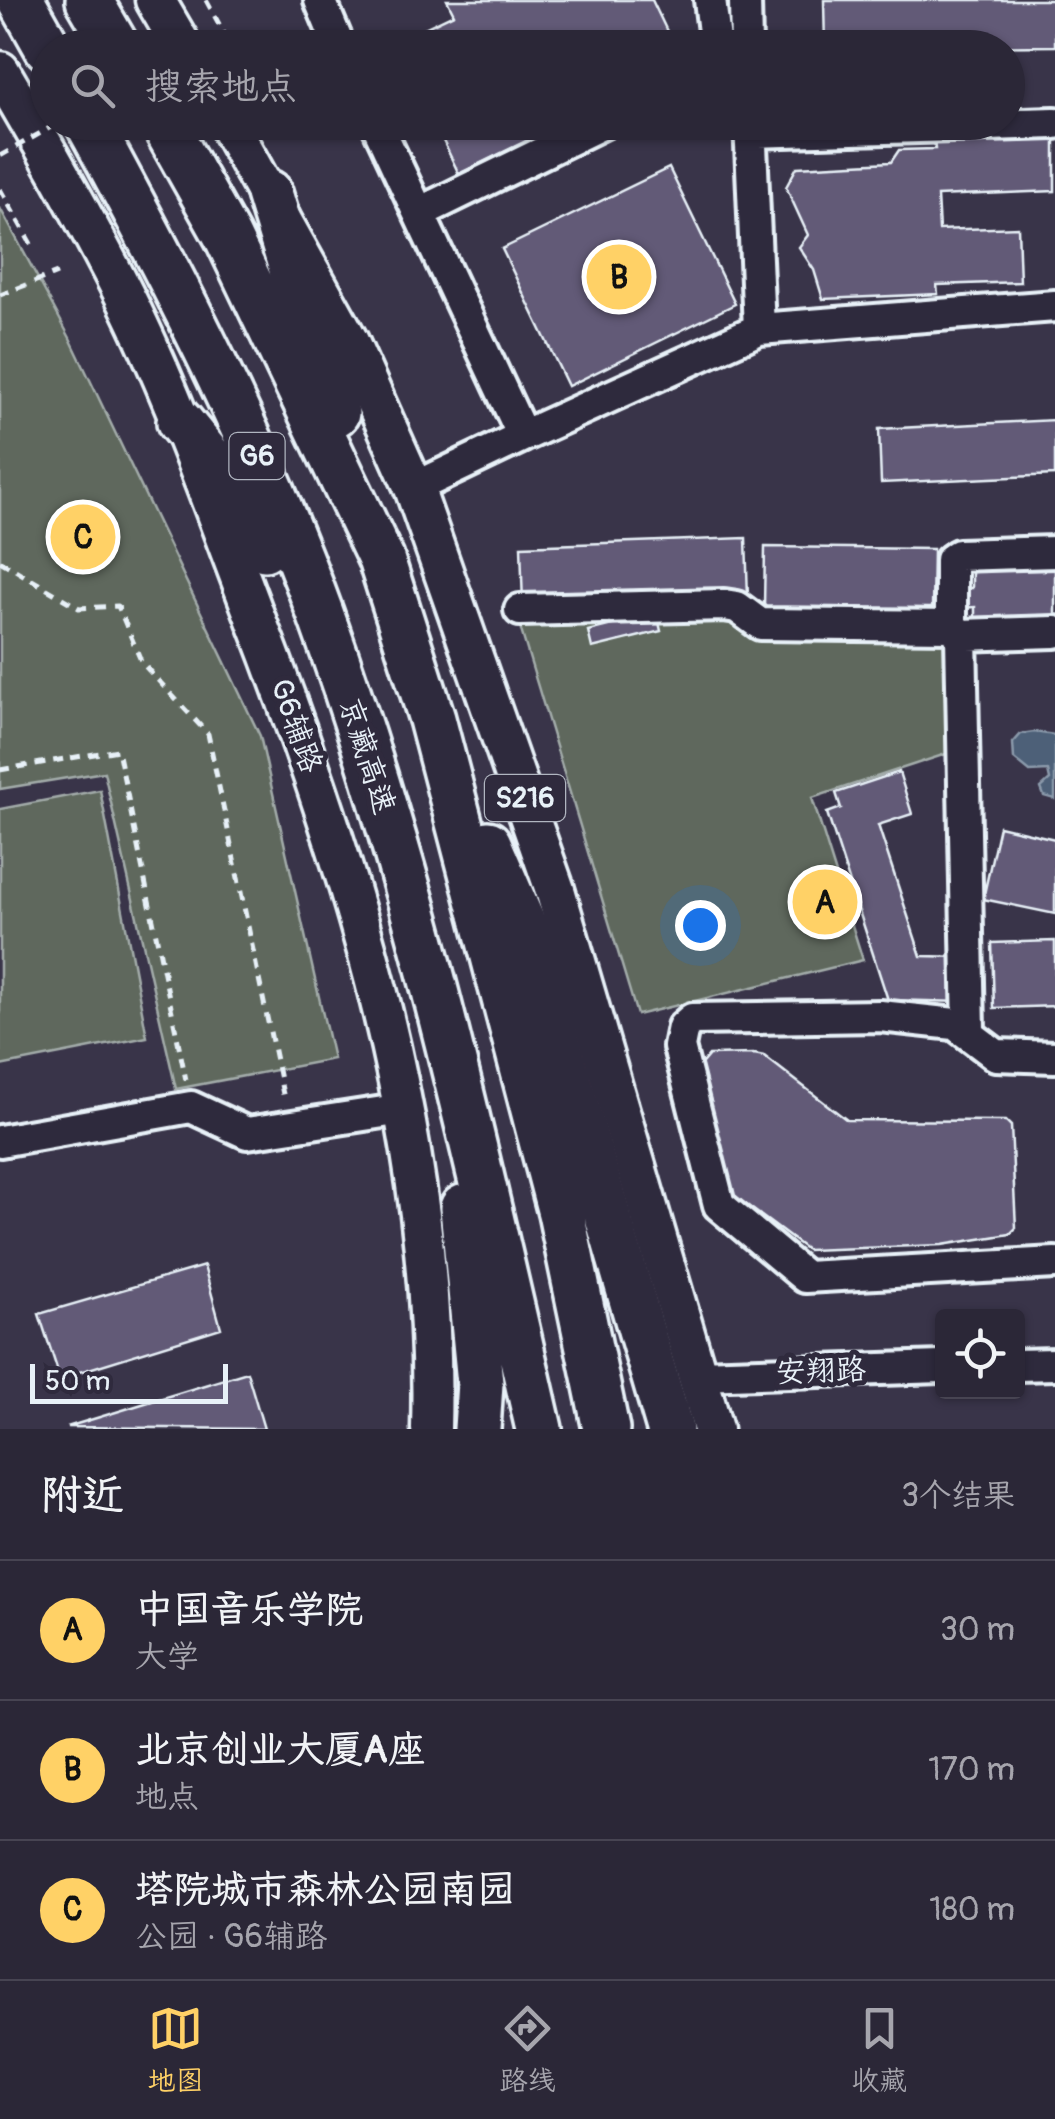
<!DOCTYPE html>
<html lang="zh">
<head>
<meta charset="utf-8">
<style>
  :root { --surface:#2b2737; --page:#332f3f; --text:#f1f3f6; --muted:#a6a5ad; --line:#474452; --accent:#ffd166 }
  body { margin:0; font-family:Pangolin,"LXGW WenKai TC",sans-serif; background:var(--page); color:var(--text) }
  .controls { position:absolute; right:30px; bottom:30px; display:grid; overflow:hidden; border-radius:10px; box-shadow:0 2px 8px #0004 }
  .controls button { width:90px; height:90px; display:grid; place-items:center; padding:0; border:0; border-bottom:2px solid var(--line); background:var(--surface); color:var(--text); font:50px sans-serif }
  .scale { position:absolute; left:30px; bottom:25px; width:198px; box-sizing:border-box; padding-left:10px; border:5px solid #e8f1f8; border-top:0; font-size:28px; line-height:35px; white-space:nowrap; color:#e8f1f8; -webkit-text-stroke:8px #2f2a3d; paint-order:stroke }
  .you { position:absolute; left:700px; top:925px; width:35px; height:35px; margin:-25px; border:8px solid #fff; border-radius:50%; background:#1a73e8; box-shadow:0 0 0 15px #1a73e833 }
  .badge { display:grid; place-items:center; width:65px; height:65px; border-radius:50%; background:var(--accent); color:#111; font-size:32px; font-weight:700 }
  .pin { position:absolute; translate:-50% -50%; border:5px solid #fff; box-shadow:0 2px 10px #0006 }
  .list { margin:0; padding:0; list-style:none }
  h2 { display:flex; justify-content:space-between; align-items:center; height:130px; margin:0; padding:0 40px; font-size:42px }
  h2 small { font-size:32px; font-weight:400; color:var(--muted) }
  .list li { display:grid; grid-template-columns:65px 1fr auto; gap:30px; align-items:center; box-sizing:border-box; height:140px; padding:0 40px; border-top:2px solid var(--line) }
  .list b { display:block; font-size:38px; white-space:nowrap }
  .list p { margin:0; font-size:32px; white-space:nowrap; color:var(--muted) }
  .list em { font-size:32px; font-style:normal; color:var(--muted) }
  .icon { flex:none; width:55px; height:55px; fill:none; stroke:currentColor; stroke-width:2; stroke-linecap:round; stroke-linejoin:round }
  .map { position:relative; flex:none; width:1055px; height:1429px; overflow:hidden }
  .search { position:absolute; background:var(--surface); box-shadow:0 2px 8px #0004; left:30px; right:30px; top:30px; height:110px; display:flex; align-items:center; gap:25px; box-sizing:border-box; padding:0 35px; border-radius:55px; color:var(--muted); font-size:38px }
  .sheet { height:550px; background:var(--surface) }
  nav { display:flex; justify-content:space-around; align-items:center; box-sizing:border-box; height:140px; border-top:2px solid var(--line); background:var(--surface); font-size:28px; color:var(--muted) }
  nav a { display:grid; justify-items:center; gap:5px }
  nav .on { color:var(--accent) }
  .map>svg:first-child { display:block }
  .green { fill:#5e685d; stroke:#a3acaa; stroke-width:2.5 }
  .water { fill:#4d6078; stroke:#8b9aab; stroke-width:2.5 }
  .building { fill:#625a77; stroke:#e8f1f8; stroke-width:2.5 }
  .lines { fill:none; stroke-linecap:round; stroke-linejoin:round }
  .minor-casing { stroke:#e8f1f8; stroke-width:38 }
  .major-casing { stroke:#e8f1f8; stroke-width:45 }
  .highway-casing { stroke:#e8f1f8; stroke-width:52 }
  .path { stroke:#e8f1f8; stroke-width:5; stroke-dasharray:10 8; stroke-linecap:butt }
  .minor { stroke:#2f2a3d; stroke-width:30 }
  .major { stroke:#2f2a3d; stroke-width:38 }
  .highway { stroke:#2f2a3d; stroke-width:45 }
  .path-bridge { stroke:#e8f1f8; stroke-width:5; stroke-dasharray:10 8; stroke-linecap:butt }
  .labels { text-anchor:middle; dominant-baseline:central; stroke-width:10; stroke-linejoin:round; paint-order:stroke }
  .shield { fill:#2f2a3d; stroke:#b0b5c0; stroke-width:2.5 }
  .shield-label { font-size:28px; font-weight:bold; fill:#e8f1f8 }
  .street-label { font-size:30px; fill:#e8f1f8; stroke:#2f2a3d }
</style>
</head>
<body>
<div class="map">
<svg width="1055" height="1429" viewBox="0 0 1055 1429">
  <rect width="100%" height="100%" fill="#393449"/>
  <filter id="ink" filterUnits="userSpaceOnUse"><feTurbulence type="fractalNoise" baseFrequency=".01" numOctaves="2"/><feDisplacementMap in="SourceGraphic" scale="20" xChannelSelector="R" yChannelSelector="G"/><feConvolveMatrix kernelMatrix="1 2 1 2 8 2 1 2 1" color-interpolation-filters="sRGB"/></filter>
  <g filter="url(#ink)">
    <!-- green -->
    <path class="green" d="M0 208 70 338 260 736 333 1059 176 1089 104 772 0 789Z
      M726 612 944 633 949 753 812 798 863 960 637 1015 517 617Z
      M100 790 147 1037 0 1066V809Z"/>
    <!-- water -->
    <path class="water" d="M1034 732 1055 735V799L1044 796 1041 788 1050 780 1048 771 1030 772 1014 759 1013 743 1021 734Z"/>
    <!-- building -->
    <path class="building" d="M447 0H652L675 48H398L395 42 454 14Z
      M824 0H1055V46L825 48Z
      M434 122H566L459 174Z
      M1055 134V191L937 196 939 230 1018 227 1020 282 937 285 938 294 823 299 814 270 799 247 808 235 786 187 797 167 891 162 899 150 935 149 934 139Z
      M669 168 735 304 568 386 502 249Z
      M1055 420V475L881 483 879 429Z
      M746 538 748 598 523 605 521 546Z
      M765 547 933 549 932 610 764 608Z
      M1055 566V621L975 623V607L960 608V588H972V569Z
      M657 614 661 631 592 648 588 631Z
      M899 772 912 814 878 825 921 956 964 957 963 1002 888 1000 827 813 841 808 836 793Z
      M999 826 1055 839V914L983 899Z
      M1055 941V1006L994 1008 992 943Z
      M754 1054 764 1056 847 1120 1006 1121 1011 1126 1016 1228 1010 1234 942 1245 807 1250 732 1194 698 1068 709 1055Z
      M204 1266 221 1328 60 1378 39 1314Z
      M247 1372 264 1429 67 1427Z"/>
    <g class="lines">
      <!-- minor casing -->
      <g class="minor-casing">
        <path id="minor" d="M320 0 340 48
          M710 0 716 48
          M745 0 746 48
          M376 122 523 436 414 488
          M750 132 1055 123
          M419 213 605 122
          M759 329 1055 306
          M523 436 759 329 750 122
          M520 610 724 605 737 607 760 624 951 626 961 635 1055 632
          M951 626V560L958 555 1055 552
          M961 635 969 1031
          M1055 1057 996 1055 955 1024 880 1016 692 1019 683 1027 679 1047 719 1205 805 1277 1055 1263
          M0 1141 191 1107 247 1133 403 1109
          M1018 1365 1055 1364
          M699 1375 942 1367"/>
      </g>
      <!-- major casing -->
      <g class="major-casing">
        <path id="major" d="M155 0 183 48
          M0 71C46 149 91 227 131 309 178 406 214 509 252 609 353 870 439 1147 431 1429
          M227 122 349 342 414 488 555 890 713 1429"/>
      </g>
      <!-- highway casing -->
      <g class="highway-casing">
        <path id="highway" d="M21 0 48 48
          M89 0 117 48
          M88 122C175 282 258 442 320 613 416 879 476 1154 539 1429
          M163 122 227 236 381 559 432 719 561 1213 606 1429
          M269 193 336 413
          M180 422 240 495 264 548
          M488 844 523 925 670 1429
          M463 1208 480 1383 477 1429"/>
      </g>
      <!-- path -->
      <path class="path" d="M206 0 232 48
        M0 189 31 244
        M0 295 57 273
        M0 561 79 608 118 606 142 663 208 734 284 1099
        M0 770 118 750 186 1080"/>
      <!-- minor -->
      <use href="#minor" class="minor"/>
      <!-- major -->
      <use href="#major" class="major"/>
      <!-- highway -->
      <use href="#highway" class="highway"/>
      <!-- path-bridge -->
      <path class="path-bridge" d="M0 156 60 122"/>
    </g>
  </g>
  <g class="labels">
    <!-- shield labels -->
    <g class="shield">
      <rect x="229.5" y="433" width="55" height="46" rx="8"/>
      <rect x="485" y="775" width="80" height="46" rx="8"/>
    </g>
    <g class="shield-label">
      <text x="257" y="456">G6</text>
      <text x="525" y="798">S216</text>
    </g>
    <!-- street labels -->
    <g class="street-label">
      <text transform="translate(296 726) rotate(70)">G6辅路</text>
      <text transform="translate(367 756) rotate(72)">京藏高速</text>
      <text transform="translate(821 1371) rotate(-2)">安翔路</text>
    </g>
  </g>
</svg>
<div class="controls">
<button><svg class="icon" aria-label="locate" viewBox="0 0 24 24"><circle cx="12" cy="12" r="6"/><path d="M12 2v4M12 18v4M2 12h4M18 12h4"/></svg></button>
</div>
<div class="scale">50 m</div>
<div class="you"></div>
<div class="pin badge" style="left:825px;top:902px">A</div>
<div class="pin badge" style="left:619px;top:277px">B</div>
<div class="pin badge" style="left:83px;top:537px">C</div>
<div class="search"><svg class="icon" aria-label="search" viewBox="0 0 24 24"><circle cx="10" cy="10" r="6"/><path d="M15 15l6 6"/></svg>搜索地点</div>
</div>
<section class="sheet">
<h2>附近<small>3个结果</small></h2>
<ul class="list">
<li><span class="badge">A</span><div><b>中国音乐学院</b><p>大学</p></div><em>30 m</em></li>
<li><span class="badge">B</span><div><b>北京创业大厦A座</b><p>地点</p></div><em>170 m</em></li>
<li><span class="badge">C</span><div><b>塔院城市森林公园南园</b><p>公园 · G6辅路</p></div><em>180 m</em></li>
</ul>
</section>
<nav>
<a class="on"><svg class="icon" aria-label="map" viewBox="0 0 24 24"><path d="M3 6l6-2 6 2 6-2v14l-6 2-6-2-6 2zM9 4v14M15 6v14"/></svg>地图</a>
<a><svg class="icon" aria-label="directions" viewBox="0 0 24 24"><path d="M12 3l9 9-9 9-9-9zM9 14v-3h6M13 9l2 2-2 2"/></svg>路线</a>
<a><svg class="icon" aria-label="saved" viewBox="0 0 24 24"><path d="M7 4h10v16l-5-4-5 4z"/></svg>收藏</a>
</nav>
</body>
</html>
